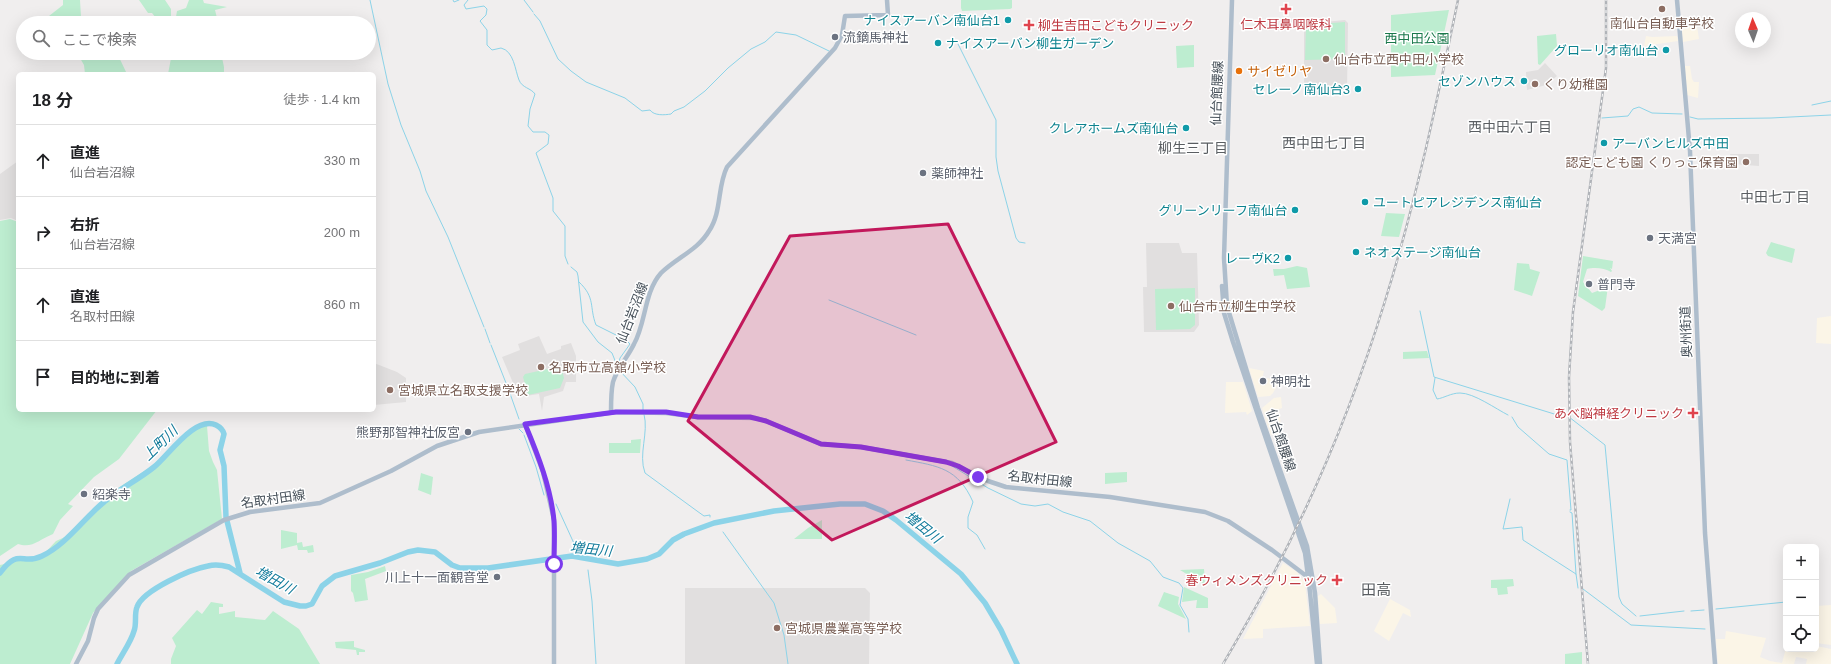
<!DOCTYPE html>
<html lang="ja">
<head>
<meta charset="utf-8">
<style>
  :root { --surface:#fff; --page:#f2f2f2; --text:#202124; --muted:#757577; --line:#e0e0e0 }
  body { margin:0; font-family:Helvetica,"Noto Sans JP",sans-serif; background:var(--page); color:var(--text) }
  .controls { position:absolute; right:12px; bottom:12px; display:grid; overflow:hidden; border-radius:6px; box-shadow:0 4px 16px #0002 }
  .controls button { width:36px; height:36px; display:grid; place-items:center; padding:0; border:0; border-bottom:1px solid var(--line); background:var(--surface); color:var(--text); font:20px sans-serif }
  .compass { position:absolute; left:1735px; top:12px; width:36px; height:36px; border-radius:50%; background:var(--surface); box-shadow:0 4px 16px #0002; rotate:358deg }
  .stop { position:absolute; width:12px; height:12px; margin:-9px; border:3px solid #7c3aed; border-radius:50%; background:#fff }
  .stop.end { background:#7c3aed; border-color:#fff; box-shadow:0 1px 4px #0008 }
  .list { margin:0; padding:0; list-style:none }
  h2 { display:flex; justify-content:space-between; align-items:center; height:52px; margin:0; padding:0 16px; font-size:17px }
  h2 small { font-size:13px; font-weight:400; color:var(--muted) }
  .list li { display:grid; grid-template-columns:26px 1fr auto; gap:12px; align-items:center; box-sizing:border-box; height:72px; padding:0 16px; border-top:1px solid var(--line) }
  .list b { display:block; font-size:15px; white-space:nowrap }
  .list p { margin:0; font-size:13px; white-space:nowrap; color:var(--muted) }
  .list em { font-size:13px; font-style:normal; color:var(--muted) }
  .icon { flex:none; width:22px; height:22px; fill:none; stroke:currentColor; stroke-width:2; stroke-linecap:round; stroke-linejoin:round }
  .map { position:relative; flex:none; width:1831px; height:664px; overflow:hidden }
  .search { position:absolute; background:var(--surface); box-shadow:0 4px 16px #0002; left:16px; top:16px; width:360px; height:44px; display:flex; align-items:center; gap:10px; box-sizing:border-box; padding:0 14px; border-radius:22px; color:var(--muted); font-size:15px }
  .panel { position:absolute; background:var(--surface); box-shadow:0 4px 16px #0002; left:16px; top:72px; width:360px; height:340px; border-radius:6px }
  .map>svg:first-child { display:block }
  .commercial { fill:#fbf5e7 }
  .education { fill:#e1dfdf }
  .green { fill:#bdedd0 }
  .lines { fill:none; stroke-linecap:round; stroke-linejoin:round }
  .stream { stroke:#8cd3e8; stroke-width:1 }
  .river { stroke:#8cd3e8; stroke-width:5.5 }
  .major { stroke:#aebdcc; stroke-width:4.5 }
  .rail-casing { stroke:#b0b3b8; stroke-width:2.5 }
  .rail { stroke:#fff; stroke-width:1; stroke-dasharray:3; stroke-linecap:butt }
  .route { stroke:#7c3aed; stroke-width:5 }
  .marked { fill:#c2185b; fill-opacity:0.2; stroke:#c2185b; stroke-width:3; stroke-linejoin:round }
  .health-dot { fill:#e0444e; stroke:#fff; stroke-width:1.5 }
  .education-dot { fill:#8d6e63; stroke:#fff; stroke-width:1.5 }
  .culture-dot { fill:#0f9aa8; stroke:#fff; stroke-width:1.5 }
  .worship-dot { fill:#6b7280; stroke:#fff; stroke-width:1.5 }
  .food-dot { fill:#e8710a; stroke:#fff; stroke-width:1.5 }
  .labels { text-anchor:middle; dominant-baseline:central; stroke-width:3; stroke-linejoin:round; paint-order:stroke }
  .culture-label { font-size:13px; fill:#0d838f; stroke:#fff; text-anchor:end }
  .education-label { font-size:13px; fill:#785e54; stroke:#fff; text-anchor:start }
  .health-label { font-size:13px; fill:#be3a42; stroke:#fff; text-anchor:end }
  .worship-label { font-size:13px; fill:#5b616d; stroke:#fff; text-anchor:start }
  .park-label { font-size:13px; fill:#1a784b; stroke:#fff }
  .food-label { font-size:13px; fill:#c56008; stroke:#fff; text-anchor:start }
  .street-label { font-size:13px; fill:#47515a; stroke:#fff }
  .neighbourhood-label { font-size:14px; fill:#5a5e62; stroke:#fff }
  .water-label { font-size:14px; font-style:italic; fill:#127b9b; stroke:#fff }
  .quarter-label { font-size:15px; fill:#5a5e62; stroke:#fff }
</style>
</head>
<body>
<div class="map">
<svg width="1831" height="664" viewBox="0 0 1831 664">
  <rect width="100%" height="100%" fill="#f0eeee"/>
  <!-- commercial -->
  <path class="commercial" d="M1690 24 1692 27 1697 26 1699 39 1683 42 1681 25Z
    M1646 36 1652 37 1677 36 1678 41 1644 46Z
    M1685 66H1690L1692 79 1694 82H1699L1698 98 1687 95Z
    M1831 316V344L1816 343 1817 318Z
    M1249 368 1264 371 1261 384 1265 385 1266 378 1277 380V386L1273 393 1270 396 1258 397Z
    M1226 382H1243L1252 411 1247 415 1246 412 1225 413Z
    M1281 397 1282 408 1279 409 1282 434 1271 435 1262 408 1274 398Z
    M1283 563 1297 572 1305 583 1310 626 1263 629V638L1243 639Z
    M1321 594 1335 608 1337 623 1320 624 1318 596Z
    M1390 599 1410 610 1411 617 1403 613 1389 641 1374 631Z
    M1831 605V645L1816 643V606Z
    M1726 631 1766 638 1760 657 1770 661 1782 663 1786 648 1816 649V646L1831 649V664H1806L1807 659 1796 657 1794 664H1718L1716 639H1725Z"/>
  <!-- education -->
  <path class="education" d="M1345 20 1348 23 1347 92 1344 94 1306 95 1304 92V24Z
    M1545 63 1557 76 1546 85 1527 90 1526 72 1538 70Z
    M1730 154H1759V166L1733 164Z
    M18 161V221L11 218 0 220V174Z
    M1146 243H1179L1182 253H1197L1199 325 1194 332H1144L1143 287H1147Z
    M539 336 547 354 561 349V346L571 343 576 356V382H566L563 391 544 397 542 411 539 394 519 397 502 357 520 350 518 344Z
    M374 363 397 372 406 378V402L374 405Z
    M685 588H865L870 593 869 664H685Z"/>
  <!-- green -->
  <path class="green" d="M63 0H80L81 17 88 23H55L49 16 63 5Z
    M139 0H165L171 9V23C162 23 158 21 152 13H148Z
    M189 0H203L204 3 227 7 215 10 217 18 224 19V23H175L177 11 186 8Z
    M961 0H1012V8L1010 9 962 11 961 8Z
    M1449 10 1435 75 1391 77V15Z
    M1345 22V59L1305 60 1306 25Z
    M1556 34 1557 46 1540 65 1538 64 1537 36Z
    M1194 45V67L1177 68 1176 46Z
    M77 53H117L127 74H85L84 65Z
    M172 53H209L216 55V53H221L224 67V74H168Z
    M1386 213 1405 214 1399 237 1381 236Z
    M10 219 18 222V410H157L119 459 94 477 68 504 73 506 60 520 53 534C40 539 32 549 18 544L0 556V221Z
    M1771 242 1795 249 1792 263 1768 256 1766 253Z
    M1583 256 1613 261 1612 269 1610 268 1612 271 1611 272C1605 268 1594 267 1587 269L1583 282 1592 293 1600 290 1602 278 1609 279 1605 308 1602 311 1578 296Z
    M1517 263 1529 264 1530 269 1540 272 1532 296 1514 290Z
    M1297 266 1307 268 1310 287 1287 289 1284 275 1274 276 1273 269H1284Z
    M1195 288V325L1190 329 1156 330 1155 289Z
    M1427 351 1429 358 1403 359V352Z
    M561 366 564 378 560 388 528 395 523 377 525 374Z
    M204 426H207L209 451 213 462 217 470 222 519 131 571 93 613 70 664H0V565L43 555 56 541 67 536 106 496 152 466 196 429Z
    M641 439 640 453H609V443H631V440Z
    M1127 472V482L1105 484V473Z
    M421 473 433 477 431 495 418 490Z
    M822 520V539H794L808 528Z
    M281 530 297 533V543L302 542 303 547 313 545 314 552 308 553 307 550H298L297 545 281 549Z
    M385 566 386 571 365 579 368 600 355 602 353 593 351 591V575L368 572Z
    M1204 569 1205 585 1180 570Z
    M1513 579 1514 586 1507 587 1508 594 1498 595 1497 588H1491V580Z
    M1184 587 1208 598V608H1196L1197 600 1182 602Z
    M1164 592 1179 597 1178 604 1186 619 1158 606Z
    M211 602 223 604V607H219V614L235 611V617L265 620 273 611 299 629 320 664H171V659L176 646 172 638 197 610 202 614Z
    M354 641V647L365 650V652H359V655H357L356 650 336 648 335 642Z
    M1582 652V664H1565V654Z"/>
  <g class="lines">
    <!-- stream -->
    <path class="stream" d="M370 0 388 84 401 125 420 171 426 191 448 237 484 327
      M453 0 454 2 459 0
      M468 0 464 5 466 9 484 6 487 9 486 15 480 21 487 30V45L492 50 501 48C514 51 515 70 519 80 522 88 531 88 535 94L530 109 528 126 533 132H545L549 135 548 144 536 153 553 198V211L565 226V256L568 264
      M524 0 533 12
      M534 14 540 21 558 59 571 71 586 82 625 98 642 111 650 110C654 116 665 115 671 114L674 111 684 107 705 91 728 68 751 49 765 42 776 32 796 35 829 51
      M958 44 996 120V157L998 171 1016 238 1019 242 1025 243
      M1812 105 1831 101
      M1690 117 1698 119 1771 118 1831 115
      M1602 118 1628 116 1633 109 1639 107 1652 113 1682 114
      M571 267 577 272 578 276 583 322 598 342 612 353 618 368
      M579 282C596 298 589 307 596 325L626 340 630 344 620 358 618 366
      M829 300 916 335
      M1420 311 1434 377 1564 417
      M485 329 490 343
      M491 345 506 383
      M619 370 635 387 643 404V411
      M1435 378 1433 390 1437 399C1444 398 1451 393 1460 393 1474 393 1496 409 1508 415
      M507 385 519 419
      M644 414C649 433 638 454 645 473L697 511 704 516 710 515V517
      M1512 417 1518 427 1549 454 1567 460 1571 510H1570
      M1569 417 1605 445 1619 597 1622 604 1636 616
      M519 429 523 433
      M524 435 536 467 544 495
      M906 460C938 466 958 468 973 502L968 517V528L977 535 985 549
      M952 466 988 488 1021 504 1035 506 1048 504 1063 512 1090 521 1118 543 1150 561 1163 577 1179 583 1183 588 1180 605 1188 619 1189 632
      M1510 499 1503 529 1522 527 1523 540 1576 574 1578 588
      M556 504 577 550
      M1570 512 1572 513 1576 574
      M723 532 774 603 784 635 788 664
      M578 554V557
      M588 570 592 601 596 664
      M1583 589 1631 625 1705 629
      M1716 609 1786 602
      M1691 611 1704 610
      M1640 616 1684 611"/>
    <!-- river -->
    <path class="river" d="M0 573C19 547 22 566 42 556 67 544 83 519 104 502 119 489 138 480 154 467 168 456 195 415 216 425 220 427 223 430 224 434L220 450 224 466 226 517 240 573
      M117 664C122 654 131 642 134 631 137 623 134 614 137 607 143 590 191 569 208 566 215 564 222 565 229 567L284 602 300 606H306L312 604 322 586 335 576 380 563 408 552 418 550 435 552 452 565 460 568H488L572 556 618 564 647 559 659 554 673 540 684 534 714 523 774 511 840 504H865L883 511 896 520 961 574 985 603 1001 630 1017 664"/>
    <!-- major -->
    <path class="major" d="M1232 0 1224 258 1227 306 1258 408 1307 546 1315 593 1320 664
      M1677 0 1690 151 1705 533 1715 664
      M1222 286 1224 313 1233 342 1305 553 1310 592 1317 664
      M611 412C611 402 611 391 613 382 617 368 628 357 634 344 646 323 644 292 661 273 676 258 698 250 709 231 722 212 717 187 727 167L835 48 842 35 845 16 888 15 887 0
      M525 424 543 472 554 520V664
      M76 664 88 641 94 618 98 609 129 575 224 520 250 512 320 503 391 471 437 446 479 432 616 412 666 413 698 417 755 418 766 421 821 444 861 447 952 463 988 481 1006 487 1110 497 1205 512 1228 521 1272 550 1313 581"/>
    <!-- rail casing -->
    <g class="rail-casing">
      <path id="rail" d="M1223 664C1238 638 1253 613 1267 586 1315 496 1355 399 1385 301 1416 202 1437 101 1458 0
        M1588 664 1570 442 1569 377 1573 312 1606 68V0"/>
    </g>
    <!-- rail -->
    <use href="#rail" class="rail"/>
  </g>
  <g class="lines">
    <!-- route -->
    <path class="route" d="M554 564C554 550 555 535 554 521 551 488 538 455 525 424L616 412H666L698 417H750L766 421 821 444 861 447 946 462 958 466 978 477"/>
  </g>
  <!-- marked area -->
  <path class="marked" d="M948 224 1056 442 832 540 688 421 790 236Z"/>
  <!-- markers -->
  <g class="health-dot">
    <path d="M1284 3h4v4h4v4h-4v4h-4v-4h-4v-4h4z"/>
    <path d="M1027 19h4v4h4v4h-4v4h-4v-4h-4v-4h4z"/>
    <path d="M1691 407h4v4h4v4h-4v4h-4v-4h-4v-4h4z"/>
    <path d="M1335 574h4v4h4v4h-4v4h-4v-4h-4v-4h4z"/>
  </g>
  <g class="education-dot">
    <circle cx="1662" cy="9" r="4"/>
    <circle cx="1326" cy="59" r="4"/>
    <circle cx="1535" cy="84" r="4"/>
    <circle cx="1746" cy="162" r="4"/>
    <circle cx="1171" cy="306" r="4"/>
    <circle cx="541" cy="367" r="4"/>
    <circle cx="390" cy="390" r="4"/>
    <circle cx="777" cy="628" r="4"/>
  </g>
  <g class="culture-dot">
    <circle cx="1008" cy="20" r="4"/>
    <circle cx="938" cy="43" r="4"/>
    <circle cx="1666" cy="50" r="4"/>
    <circle cx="1524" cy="81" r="4"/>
    <circle cx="1358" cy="89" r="4"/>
    <circle cx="1186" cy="128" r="4"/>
    <circle cx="1604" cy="143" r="4"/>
    <circle cx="1365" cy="202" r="4"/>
    <circle cx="1295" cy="210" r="4"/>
    <circle cx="1356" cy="252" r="4"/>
    <circle cx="1288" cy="258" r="4"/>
  </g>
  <g class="worship-dot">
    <circle cx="835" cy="37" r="4"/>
    <circle cx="923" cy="173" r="4"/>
    <circle cx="1650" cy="238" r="4"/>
    <circle cx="1589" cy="284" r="4"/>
    <circle cx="1263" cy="381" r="4"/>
    <circle cx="468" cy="432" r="4"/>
    <circle cx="84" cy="494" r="4"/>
    <circle cx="497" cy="577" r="4"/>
  </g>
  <circle class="food-dot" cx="1239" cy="71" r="4"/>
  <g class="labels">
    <!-- culture labels -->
    <g class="culture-label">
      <text x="1000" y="20">ナイスアーバン南仙台1</text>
      <text x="946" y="43" text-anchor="start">ナイスアーバン柳生ガーデン</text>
      <text x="1658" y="50">グローリオ南仙台</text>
      <text x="1516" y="81">セゾンハウス</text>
      <text x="1350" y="89">セレーノ南仙台3</text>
      <text x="1178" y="128">クレアホームズ南仙台</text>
      <text x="1612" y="143" text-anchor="start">アーバンヒルズ中田</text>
      <text x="1373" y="202" text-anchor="start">ユートピアレジデンス南仙台</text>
      <text x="1287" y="210">グリーンリーフ南仙台</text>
      <text x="1364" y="252" text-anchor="start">ネオステージ南仙台</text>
      <text x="1280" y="258">レーヴK2</text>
    </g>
    <!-- education labels -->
    <g class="education-label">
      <text x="1662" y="23" text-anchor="middle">南仙台自動車学校</text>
      <text x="1334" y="59">仙台市立西中田小学校</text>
      <text x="1543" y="84">くり幼稚園</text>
      <text x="1738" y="162" text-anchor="end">認定こども園 くりっこ保育園</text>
      <text x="1179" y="306">仙台市立柳生中学校</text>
      <text x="549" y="367">名取市立高舘小学校</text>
      <text x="398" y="390">宮城県立名取支援学校</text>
      <text x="785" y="628">宮城県農業高等学校</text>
    </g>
    <!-- health labels -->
    <g class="health-label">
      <text x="1286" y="24" text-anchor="middle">仁木耳鼻咽喉科</text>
      <text x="1038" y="25" text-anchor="start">柳生吉田こどもクリニック</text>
      <text x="1684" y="413">あべ脳神経クリニック</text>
      <text x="1328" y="580">春ウィメンズクリニック</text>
    </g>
    <!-- worship labels -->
    <g class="worship-label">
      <text x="843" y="37">流鏑馬神社</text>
      <text x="931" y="173">薬師神社</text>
      <text x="1658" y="238">天満宮</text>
      <text x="1597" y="284">普門寺</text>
      <text x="1271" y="381">神明社</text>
      <text x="460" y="432" text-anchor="end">熊野那智神社仮宮</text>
      <text x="92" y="494">紹楽寺</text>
      <text x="489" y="577" text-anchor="end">川上十一面観音堂</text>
    </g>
    <!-- park labels -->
    <g class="park-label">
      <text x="1417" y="38">西中田公園</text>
    </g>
    <!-- food labels -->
    <g class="food-label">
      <text x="1247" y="71">サイゼリヤ</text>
    </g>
    <!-- street labels -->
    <g class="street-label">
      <text transform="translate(1217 93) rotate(-88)">仙台館腰線</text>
      <text transform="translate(632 313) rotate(-69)">仙台岩沼線</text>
      <text transform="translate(1686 332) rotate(-92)">奥州街道</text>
      <text transform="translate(1281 440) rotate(71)">仙台館腰線</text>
      <text transform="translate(1040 479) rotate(6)">名取村田線</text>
      <text transform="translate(273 499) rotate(-8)">名取村田線</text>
    </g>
    <!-- neighbourhood labels -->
    <g class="neighbourhood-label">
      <text x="1510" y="127">西中田六丁目</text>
      <text x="1324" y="143">西中田七丁目</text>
      <text x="1193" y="148">柳生三丁目</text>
      <text x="1775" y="197">中田七丁目</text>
    </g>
    <!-- water labels -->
    <g class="water-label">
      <text transform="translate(160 443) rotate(-44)">上町川</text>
      <text transform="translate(923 527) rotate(39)">増田川</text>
      <text transform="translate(591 549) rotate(6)">増田川</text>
      <text transform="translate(275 580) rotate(29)">増田川</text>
    </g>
    <!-- quarter labels -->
    <g class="quarter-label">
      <text x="1376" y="589">田高</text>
    </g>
  </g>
</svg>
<div class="controls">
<button>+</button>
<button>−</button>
<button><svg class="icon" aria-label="locate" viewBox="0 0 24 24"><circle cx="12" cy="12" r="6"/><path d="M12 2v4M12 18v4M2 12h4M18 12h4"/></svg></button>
</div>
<svg class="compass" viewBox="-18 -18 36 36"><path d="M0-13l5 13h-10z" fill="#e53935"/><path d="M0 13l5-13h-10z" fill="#757577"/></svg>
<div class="stop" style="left:554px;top:564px"></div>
<div class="stop end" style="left:978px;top:477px"></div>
<div class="search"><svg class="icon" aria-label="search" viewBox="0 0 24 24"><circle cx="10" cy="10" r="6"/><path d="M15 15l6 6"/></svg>ここで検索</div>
<section class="panel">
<h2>18 分<small>徒歩 · 1.4 km</small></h2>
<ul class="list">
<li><svg class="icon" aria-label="ahead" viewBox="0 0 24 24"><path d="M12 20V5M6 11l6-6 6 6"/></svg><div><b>直進</b><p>仙台岩沼線</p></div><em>330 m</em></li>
<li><svg class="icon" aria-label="right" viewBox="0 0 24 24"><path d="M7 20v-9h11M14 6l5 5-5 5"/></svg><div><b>右折</b><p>仙台岩沼線</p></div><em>200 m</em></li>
<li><svg class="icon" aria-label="ahead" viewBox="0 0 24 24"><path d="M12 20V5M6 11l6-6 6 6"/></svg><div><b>直進</b><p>名取村田線</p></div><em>860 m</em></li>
<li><svg class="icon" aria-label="arrive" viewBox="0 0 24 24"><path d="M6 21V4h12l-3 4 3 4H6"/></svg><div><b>目的地に到着</b></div></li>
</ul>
</section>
</div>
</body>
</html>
